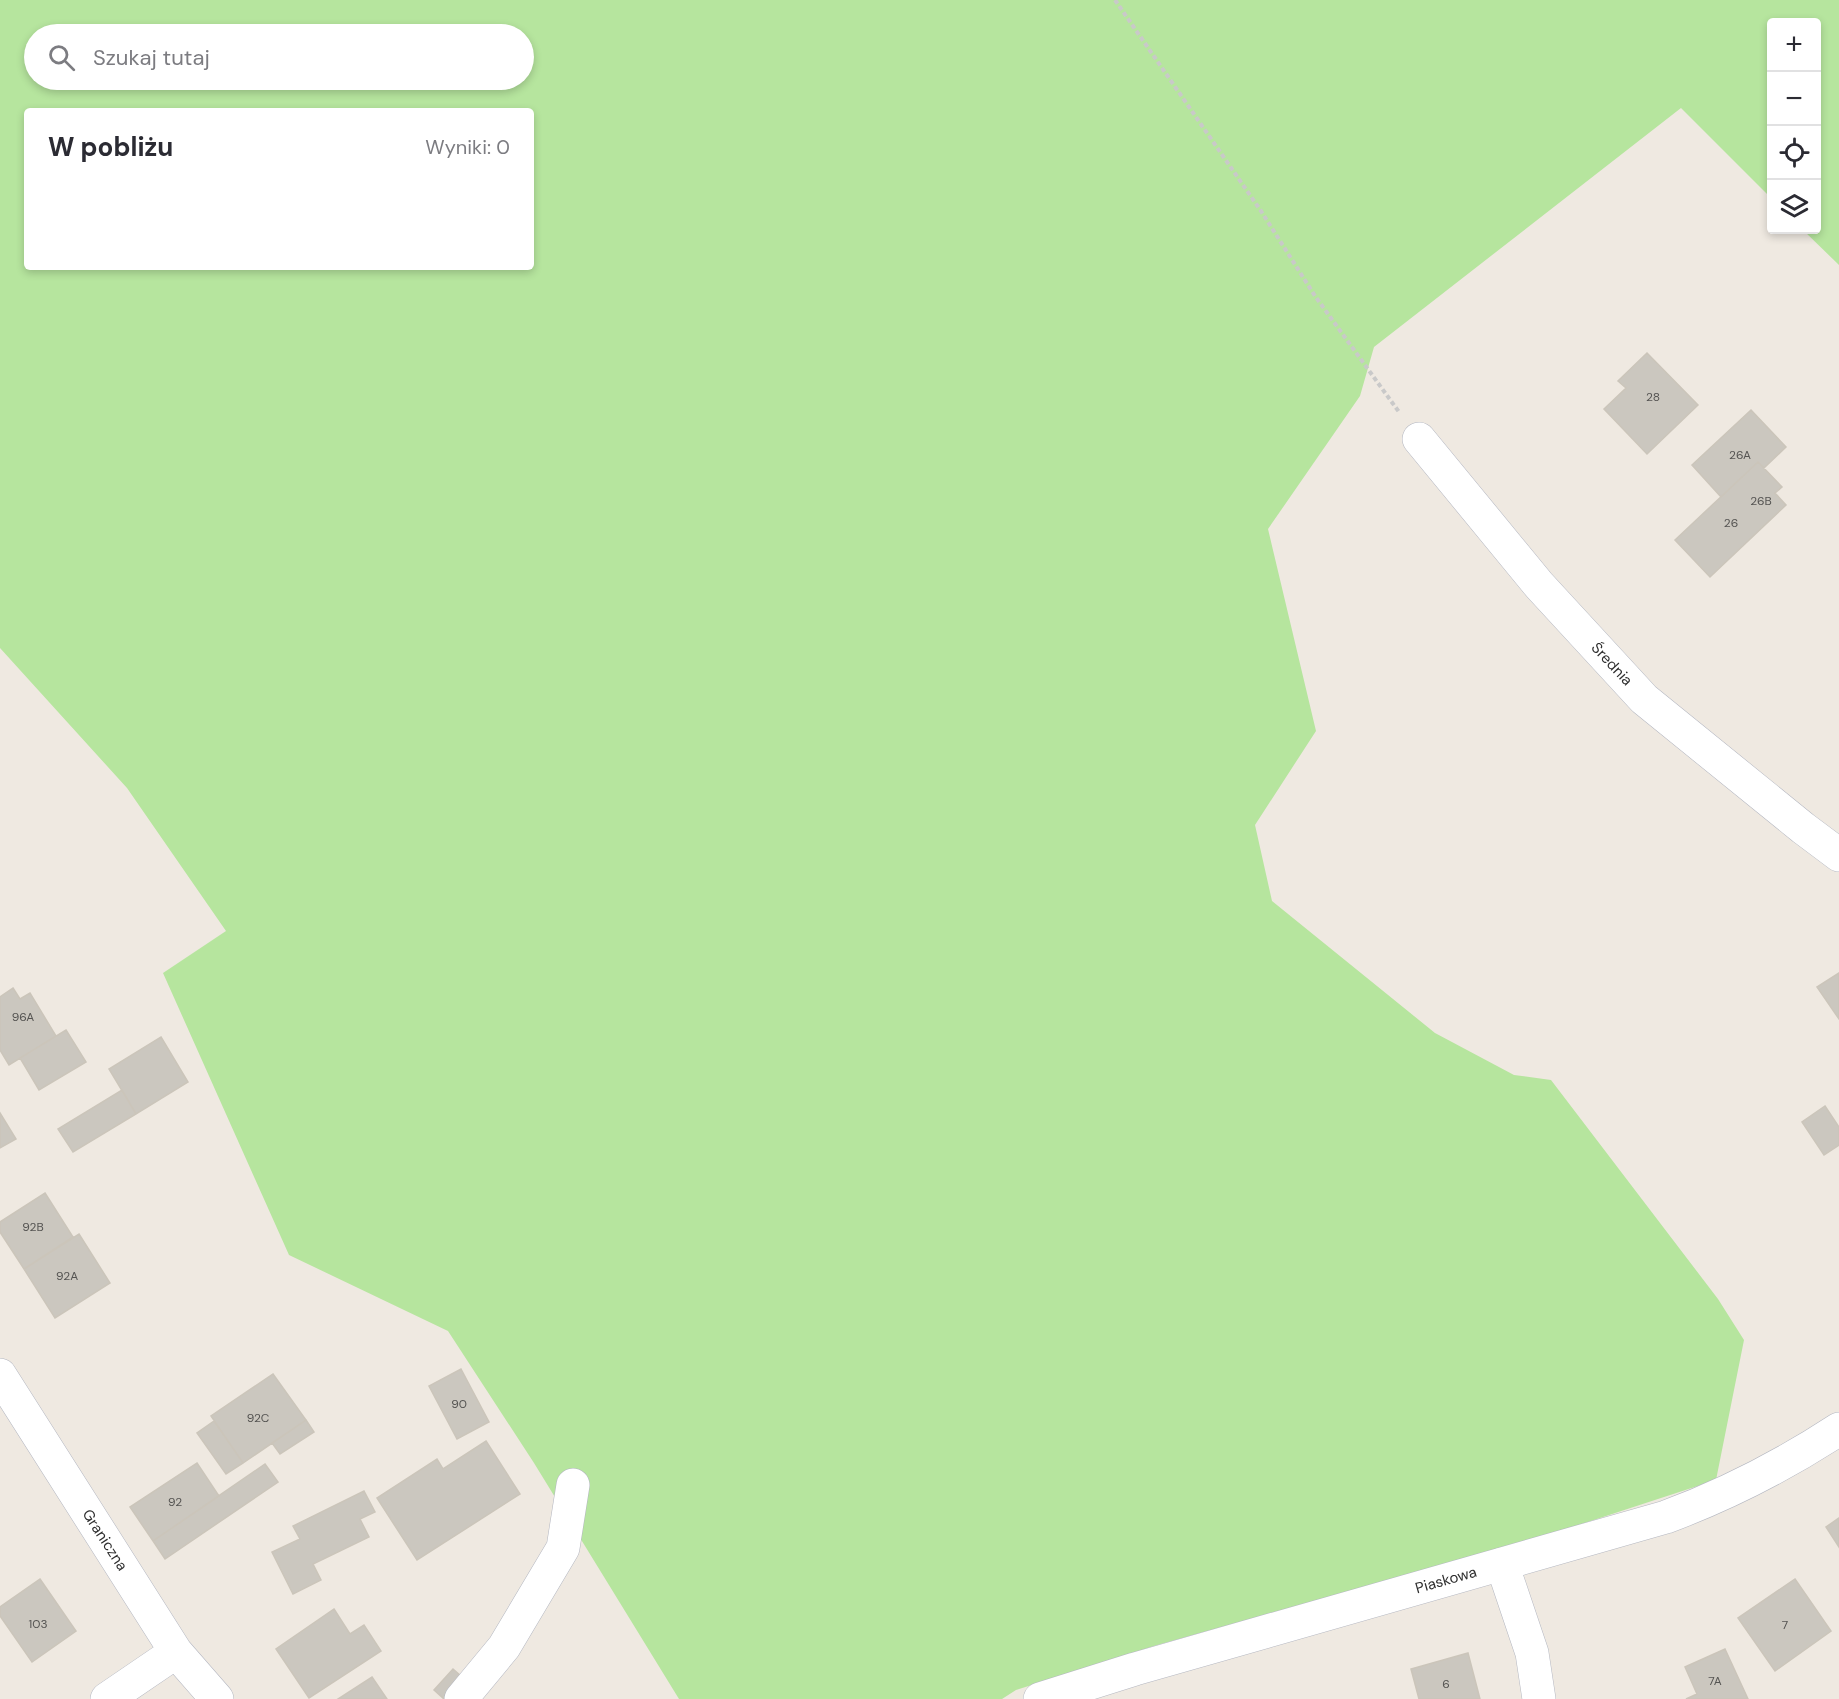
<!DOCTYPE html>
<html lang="pl">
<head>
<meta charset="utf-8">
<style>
  :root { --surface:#fff; --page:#f2f2f3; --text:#2b2b33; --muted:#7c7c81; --line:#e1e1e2 }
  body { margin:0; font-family:"DM Sans",sans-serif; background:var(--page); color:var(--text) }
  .controls { position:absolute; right:18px; top:18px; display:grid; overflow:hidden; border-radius:6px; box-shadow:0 3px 9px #0003 }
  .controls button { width:54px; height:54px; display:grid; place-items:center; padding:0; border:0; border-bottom:2px solid var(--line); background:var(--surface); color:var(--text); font:30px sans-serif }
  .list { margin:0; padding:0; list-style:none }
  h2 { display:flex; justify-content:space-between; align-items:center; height:78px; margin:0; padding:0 24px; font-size:26px }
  h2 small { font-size:20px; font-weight:400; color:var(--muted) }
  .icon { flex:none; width:33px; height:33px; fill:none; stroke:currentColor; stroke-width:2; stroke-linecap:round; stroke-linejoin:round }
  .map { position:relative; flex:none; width:1839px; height:1699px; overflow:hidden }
  .search { position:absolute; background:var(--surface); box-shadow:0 3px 9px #0003; left:24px; top:24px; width:510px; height:66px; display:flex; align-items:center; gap:15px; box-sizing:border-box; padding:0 21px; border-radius:33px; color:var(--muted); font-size:22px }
  .panel { position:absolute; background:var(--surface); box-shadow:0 3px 9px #0003; left:24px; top:108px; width:510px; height:162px; border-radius:6px }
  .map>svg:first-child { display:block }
  .green { fill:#b6e59e; fill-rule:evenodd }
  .building { fill:#cbc7bf; stroke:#cbc5ba; stroke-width:1.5 }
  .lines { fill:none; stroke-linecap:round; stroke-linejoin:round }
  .minor-casing { stroke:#b4b7c1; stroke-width:34 }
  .path { stroke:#c9c9c9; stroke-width:4; stroke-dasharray:4.5 3; stroke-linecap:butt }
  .minor { stroke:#fff; stroke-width:33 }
  .labels { text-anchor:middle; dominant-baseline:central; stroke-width:4.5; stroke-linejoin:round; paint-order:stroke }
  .number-label { font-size:12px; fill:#555452 }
  .street-label { font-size:15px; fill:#2e2e2e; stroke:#fff }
</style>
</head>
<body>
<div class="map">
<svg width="1839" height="1699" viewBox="0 0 1839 1699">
  <rect width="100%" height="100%" fill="#efe9e1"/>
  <!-- green -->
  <path class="green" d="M0 0H1839V265L1803 230H1816V22H1772L1771 198 1681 108 1374 347 1360 396 1268 529 1316 731 1255 825 1272 901 1435 1033 1514 1075 1551 1080 1718 1299 1744 1340 1716 1480 1551 1534 1154 1646 1016 1690 1002 1699H679L534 1463 448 1331 289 1255 163 973 226 931 127 788 0 648ZM34 34H524V80H34ZM27 111H531V267H27Z"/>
  <!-- building -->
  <path class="building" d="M1647 353 1698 405 1647 454 1604 409 1626 388 1618 381Z
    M1751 410 1786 447 1764 468 1758 462 1721 497 1692 465Z
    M1758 462 1782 487 1775 493 1786 505 1710 577 1675 540Z
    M1839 973V1019L1817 987Z
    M13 988 20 999 30 993 56 1036 9 1065 0 1050V997Z
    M66 1030 86 1062 39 1090 20 1058Z
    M161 1037 188 1082 136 1114 109 1069Z
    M122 1090 136 1114 73 1152 58 1129Z
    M1825 1106 1839 1127V1145L1824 1155 1802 1122Z
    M0 1113 16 1139 0 1148Z
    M45 1193 73 1237 24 1269 0 1232V1222Z
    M79 1234 110 1283 55 1318 24 1269Z
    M461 1369 489 1422 457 1439 429 1386Z
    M273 1374 306 1420 243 1463 211 1416Z
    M306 1420 314 1432 280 1454 272 1443Z
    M214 1421 243 1463 226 1474 197 1433Z
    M486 1441 520 1494 417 1560 377 1498 437 1459 443 1469Z
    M197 1463 219 1496 153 1541 130 1507Z
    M265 1464 278 1482 165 1559 153 1541Z
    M364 1491 375 1512 360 1519 369 1537 313 1564 321 1580 293 1594 272 1552 300 1539 293 1526Z
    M1839 1518V1547L1826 1527Z
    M40 1579 76 1631 32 1662 0 1616V1607Z
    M1795 1579 1831 1631 1775 1671 1738 1618Z
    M334 1609 350 1634 364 1625 381 1651 309 1698 276 1649Z
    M1725 1649 1748 1699H1686L1697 1694 1685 1667Z
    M1468 1653 1480 1699H1419L1411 1669Z
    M453 1669 468 1682 454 1699H444L434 1690Z
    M372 1677 387 1699H338Z"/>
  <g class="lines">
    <!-- minor casing -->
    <g class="minor-casing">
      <path id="minor" d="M1419 439 1539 585 1644 699 1803 828 1839 855
        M0 1375 176 1652 217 1699
        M1502 1564 1532 1653 1539 1699
        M107 1699 176 1652
        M461 1699 504 1647 563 1548 573 1485
        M1040 1699 1135 1669 1666 1517C1728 1494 1784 1465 1839 1429"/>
    </g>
    <!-- path -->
    <path class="path" d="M1115 0 1261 211 1315 296 1399 412"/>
    <!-- minor -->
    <use href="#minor" class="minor"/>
  </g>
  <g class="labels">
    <!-- number labels -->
    <g class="number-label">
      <text x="1653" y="397">28</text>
      <text x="1740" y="455">26A</text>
      <text x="1761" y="501">26B</text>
      <text x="1731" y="523">26</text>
      <text x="23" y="1017">96A</text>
      <text x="33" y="1227">92B</text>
      <text x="67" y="1276">92A</text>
      <text x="459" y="1404">90</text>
      <text x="258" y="1418">92C</text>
      <text x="175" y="1502">92</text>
      <text x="38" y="1624">103</text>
      <text x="1785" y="1625">7</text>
      <text x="1715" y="1681">7A</text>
      <text x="1446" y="1684">6</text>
    </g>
    <!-- street labels -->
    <g class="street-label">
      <text transform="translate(1612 664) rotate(47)">Średnia</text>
      <text transform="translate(105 1540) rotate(57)">Graniczna</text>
      <text transform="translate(1446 1580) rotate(-16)">Piaskowa</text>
    </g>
  </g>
</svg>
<div class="controls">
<button>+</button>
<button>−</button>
<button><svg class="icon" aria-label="locate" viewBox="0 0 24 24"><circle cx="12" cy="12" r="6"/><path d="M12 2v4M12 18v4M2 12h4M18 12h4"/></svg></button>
<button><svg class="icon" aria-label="layers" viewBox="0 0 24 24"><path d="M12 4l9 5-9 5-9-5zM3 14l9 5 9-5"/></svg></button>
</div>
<div class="search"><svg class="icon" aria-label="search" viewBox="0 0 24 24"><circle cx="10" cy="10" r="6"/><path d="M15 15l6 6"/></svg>Szukaj tutaj</div>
<section class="panel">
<h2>W pobliżu<small>Wyniki: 0</small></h2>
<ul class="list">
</ul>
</section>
</div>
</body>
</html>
